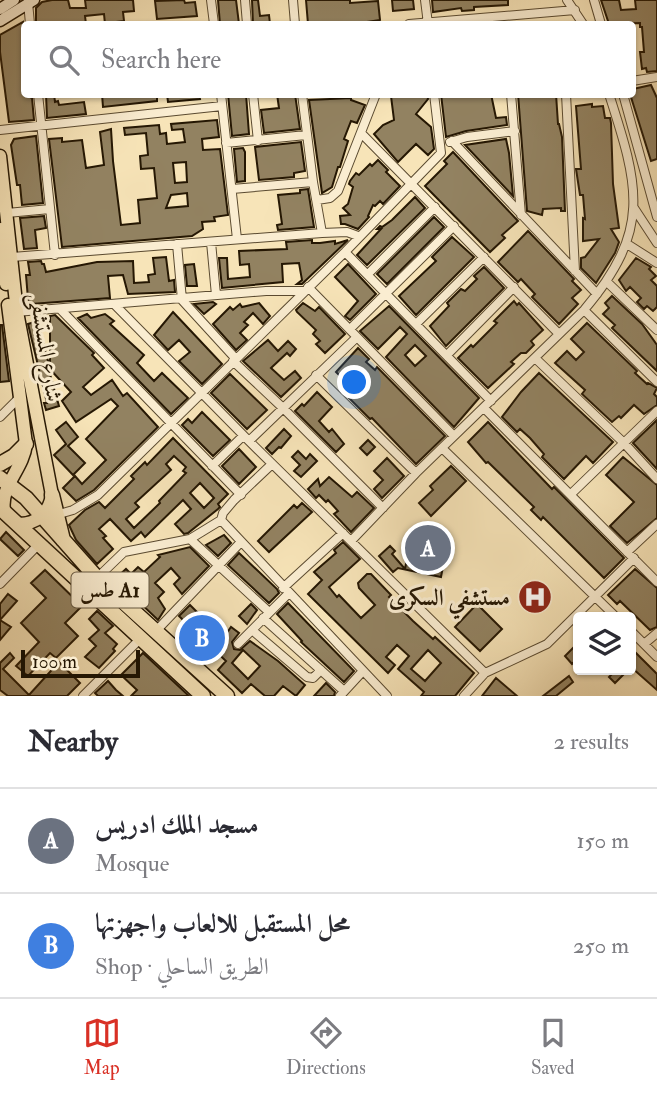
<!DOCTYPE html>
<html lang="en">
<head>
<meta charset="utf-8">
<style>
  :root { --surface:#fff; --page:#f2f2f3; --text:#2b2b33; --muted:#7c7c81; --line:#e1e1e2; --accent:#d93025 }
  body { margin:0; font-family:"IM FELL Double Pica",Amiri,serif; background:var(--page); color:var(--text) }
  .controls { position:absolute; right:21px; bottom:21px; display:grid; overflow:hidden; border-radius:7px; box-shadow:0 2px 5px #0004 }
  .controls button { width:63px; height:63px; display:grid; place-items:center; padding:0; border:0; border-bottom:2px solid var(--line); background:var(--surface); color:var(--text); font:35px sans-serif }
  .scale { position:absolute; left:21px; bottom:18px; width:119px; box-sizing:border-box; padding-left:7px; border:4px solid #251703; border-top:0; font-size:19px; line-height:24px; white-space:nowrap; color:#251703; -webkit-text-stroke:5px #faedd1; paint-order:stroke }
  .you { position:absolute; left:355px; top:383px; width:24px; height:24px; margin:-18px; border:5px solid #fff; border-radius:50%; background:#1a73e8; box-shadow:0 0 0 10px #1a73e833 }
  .badge { display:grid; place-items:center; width:46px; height:46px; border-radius:50%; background:var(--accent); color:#fff; font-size:23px; font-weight:700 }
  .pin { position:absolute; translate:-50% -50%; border:4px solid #fff; box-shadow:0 2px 7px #0006 }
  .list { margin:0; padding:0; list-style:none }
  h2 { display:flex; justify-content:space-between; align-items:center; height:91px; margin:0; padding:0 28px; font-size:30px }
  h2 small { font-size:23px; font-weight:400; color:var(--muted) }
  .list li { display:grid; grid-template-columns:46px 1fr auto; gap:21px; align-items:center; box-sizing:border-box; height:105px; padding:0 28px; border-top:2px solid var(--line) }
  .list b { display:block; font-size:26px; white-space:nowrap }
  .list p { margin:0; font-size:23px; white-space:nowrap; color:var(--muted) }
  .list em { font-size:23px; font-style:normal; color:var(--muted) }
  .icon { flex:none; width:38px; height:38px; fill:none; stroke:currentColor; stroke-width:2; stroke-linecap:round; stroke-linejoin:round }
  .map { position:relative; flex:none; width:657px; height:696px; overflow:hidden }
  .search { position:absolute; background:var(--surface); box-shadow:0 2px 5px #0004; left:21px; right:21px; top:21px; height:77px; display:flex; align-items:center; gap:18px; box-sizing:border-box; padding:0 24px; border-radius:7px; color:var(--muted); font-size:26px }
  .sheet { height:301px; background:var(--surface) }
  nav { display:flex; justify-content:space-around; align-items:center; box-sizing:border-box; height:98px; border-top:2px solid var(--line); background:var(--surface); font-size:19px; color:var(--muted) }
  nav a { display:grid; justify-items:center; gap:4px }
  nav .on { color:var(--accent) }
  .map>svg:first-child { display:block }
  .building { fill:#928261; stroke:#251703; stroke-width:2; fill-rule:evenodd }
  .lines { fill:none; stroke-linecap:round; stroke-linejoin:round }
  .street-casing { stroke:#5a4a30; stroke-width:10 }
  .secondary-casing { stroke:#251703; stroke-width:13 }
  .primary-casing { stroke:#251703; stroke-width:15 }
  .highway-casing { stroke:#251703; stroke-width:17 }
  .street { stroke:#faedd1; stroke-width:8 }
  .secondary { stroke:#faedd1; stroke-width:10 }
  .primary { stroke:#f7e4b8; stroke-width:12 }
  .highway { stroke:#f7e4b8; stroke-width:14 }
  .labels { text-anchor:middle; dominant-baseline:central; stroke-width:6; stroke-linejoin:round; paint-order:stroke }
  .shield { fill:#faedd1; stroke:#655741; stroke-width:2 }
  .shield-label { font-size:21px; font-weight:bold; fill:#251703 }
  .street-label { font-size:23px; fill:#251703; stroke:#faedd1 }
  .poi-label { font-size:23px; font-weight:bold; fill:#251703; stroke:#faedd1; text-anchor:end }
</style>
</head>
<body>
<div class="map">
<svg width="657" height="696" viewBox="0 0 657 696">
  <rect width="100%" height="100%" fill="#f7e4b8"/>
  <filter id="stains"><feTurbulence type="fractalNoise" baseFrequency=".00286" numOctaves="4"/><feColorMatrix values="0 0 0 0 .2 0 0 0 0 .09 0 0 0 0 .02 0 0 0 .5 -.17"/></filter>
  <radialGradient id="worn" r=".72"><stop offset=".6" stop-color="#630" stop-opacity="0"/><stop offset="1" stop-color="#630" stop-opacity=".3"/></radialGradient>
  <!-- building -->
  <path class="building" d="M52 0H68L70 8H86L85 0H133L134 11 123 12 124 21 116 22 105 24 104 14 85 16 86 24H36V8L42 2Z
    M184 0 185 3 195 2 197 16 157 19 155 1Z
    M218 0H236L239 24H220Z
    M252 0H258L260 16 269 15 270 24H253Z
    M306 0H350V3L378 1 380 20 366 22V24H308Z
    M392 0H413L414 9 393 11Z
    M432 0H508V5L474 7V10L462 11 461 8 433 12Z
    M601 0H619L621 10 636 9 635 0H657V71L647 72 646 68 642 69 640 52H644L642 27H640V23L609 24Z
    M23 22 24 94 32 98 34 120 9 122 0 52V35Z
    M651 85 657 98V159L651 161 630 94H633V89Z
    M46 94H54L55 102 58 101 59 105 84 102 86 114 47 118Z
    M102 94H157V101L103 107Z
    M167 94H199L200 99 168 102Z
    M228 94H246L249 134 232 136Z
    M277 94H295L300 129 264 133 261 110 279 108Z
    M407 94H427L428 99 416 114 431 127 434 149 428 155 416 144 398 162 374 134 383 125 394 120 391 96Z
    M441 94H491L496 118 506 117 507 125 466 131 446 137Z
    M518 94H556L558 124H559L562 137 565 211H561V208L543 209 542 215 527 211Z
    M351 98V100L365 105 357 123 351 121 344 139 348 141 340 167H338L332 187 322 193 309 100Z
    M592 104V107L603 106 605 118H610L611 123 613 184 619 228 611 229 619 242 615 253 596 283 581 268V258L585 257 599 239 583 241V218L585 219 583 195H580L576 169H581L576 106Z
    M217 120 219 137 202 139 203 150 220 149 228 215 214 217 215 221 202 222 203 229 192 236 62 247 49 139 62 138V142L82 140 86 168 104 165 100 132 111 129 113 161 121 225 140 223 138 200 157 198 154 168 141 169 140 156 148 155 146 133 125 135 124 128 159 125 160 134 166 133 167 144 185 142 183 129 172 130 171 124ZM186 162 187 182 175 183 173 163ZM187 193 188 206 166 208 171 195Z
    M36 136 43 203 22 205 20 185H17L11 145 14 139Z
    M506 139 509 153 513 196 465 145Z
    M301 142 305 171 294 173V177L259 180 255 147Z
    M243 148 245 152V181L237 182 234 149Z
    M453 152 518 221 502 235 505 238 490 252 425 186 447 164 444 161Z
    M378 160 388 170 386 172 400 186 383 204 380 201 375 206 373 205 368 216 369 217 358 229 345 224H341L340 216 350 215 343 208 348 204 353 187 349 184 350 181 356 173 359 175 370 164 372 166Z
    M308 189 314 227 278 230 277 225 282 224 278 195 300 193V190Z
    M415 197 425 208 367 265 357 255 381 229H377L380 226 382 227 392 220Z
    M44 216 46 228 35 230 37 248 24 249 20 218Z
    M434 217 444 227 387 284 377 274Z
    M528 231 574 279 572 281 581 290 572 298 578 304 559 324 532 297 535 294 521 279 518 282 498 262Z
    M452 237 474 257 416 315 399 296 436 261 432 257Z
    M312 240V243H320L335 241V244L348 240 302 284H297L302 280 299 263 282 264 283 282 222 288 219 258H227L228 279 250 277 249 264 240 265 239 251 287 249 286 242Z
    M166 257 169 281 174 280 175 292 128 294 123 275 108 276 110 298 31 304 28 299 26 275H30L28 262 41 261 42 264H44L46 272 97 262 133 261 134 283 149 282 148 275 155 274 153 258Z
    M636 258 651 267 649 269 656 276 651 280 657 286V307L653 311 647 306 644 309 637 302 641 298 630 287 626 291 619 280Z
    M194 264 197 286H187L185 265Z
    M348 264 376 294 350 320 345 316 358 301 335 277Z
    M484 267 504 288 446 346 430 326 449 306 447 303 461 289 465 291 477 279 474 276Z
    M612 296 642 324 657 345V371L612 328 615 325 603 314 609 308 605 303Z
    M514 301 517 305 519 303 543 330 531 341 534 345 526 353H521L511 362 514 364 488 388 458 358 471 345 473 347 497 323 494 321Z
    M213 302 216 304 204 314 194 304Z
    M259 303 270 316 263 324 253 313 244 322 248 325 240 333 247 340 236 350 213 324 230 307 233 310 240 304 242 307Z
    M303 303 315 311 319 307 345 334 325 353 316 344 320 341 313 334 316 330 297 312 296 310Z
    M389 306 479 398 454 427 386 357 407 334 400 327 378 349 360 331ZM415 345 426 356 415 366 405 355Z
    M173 312 222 364 202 384 179 361 190 352 179 340 168 350 154 335Z
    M87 314 91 318 105 314 114 321 110 324 144 355 137 363 154 381 162 373 188 398 171 414 78 318Z
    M55 315 94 353 92 355 104 368 83 387 91 395 112 380 123 396 127 393 158 427 94 490 76 501 63 488 75 476 82 484 106 460 86 439 118 406 111 399 76 422 62 401 71 392 48 367 59 406 46 410 44 403H47L28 324 38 321 48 361H50V316Z
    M587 323 637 371 635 373 647 384 648 383 657 388 654 394 657 397V405L644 414 634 405 621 418 619 416 612 422 582 394 585 390 555 363 567 351 576 360 584 352 571 339Z
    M0 325H2L9 381 0 382Z
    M268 340 278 351 288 341 296 349 290 356 287 353 271 368 284 380 295 371 301 378 281 397 243 361Z
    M358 348 369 359 366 362 375 370 377 367 445 436 416 464 372 418 370 419 349 398 355 391 336 372Z
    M539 373 613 442 593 463 586 456 564 479 542 457 544 454 530 438 520 429 517 432 502 417 521 392Z
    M230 374 267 410 247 429 211 393Z
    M317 392 332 407 319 421 329 432 332 429 344 444 336 452 295 411 302 404 304 406Z
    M202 412 230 440 213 456 182 425 188 419 192 423Z
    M657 420V469L633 443Z
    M66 422 78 437 68 446 85 463 73 475 54 455 66 444 56 430Z
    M488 422 552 489 554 487 624 558 604 578 543 517 541 520 531 510 534 507 488 462 486 463 468 442Z
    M284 429 291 436 281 448 279 447 272 454 266 448Z
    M173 438 228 494 218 504 220 507 218 509 188 533 184 534 175 524 191 509 183 500 145 537 141 532 131 541 110 519 99 529 106 536 103 538 113 549 97 564 76 540 69 525 85 510 99 502 105 508 134 479 131 476 145 462 147 465ZM174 456 186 467 183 471 186 473 159 501 160 503 134 528 126 519 139 507 135 503 171 470 166 464ZM200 483 214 498 204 508 190 493Z
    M368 440 375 447 367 455 360 448Z
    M239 449 256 467 239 484 222 466Z
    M298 451 306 459 310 454 317 461 301 477 294 471 300 465 292 457Z
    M623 457 657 485V518L627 543 610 526 634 502 606 475Z
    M387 458 404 476 382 498 374 489 383 480 374 471Z
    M451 466 466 481 431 516 419 503 433 490 430 486Z
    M329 477 352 497 357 492 374 508 351 532 334 514 338 511 328 500 326 502 319 495 316 498 308 489 318 479 320 486Z
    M302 503 312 512 269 552 258 541 294 505 297 508Z
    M6 532 24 550 18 556 0 539Z
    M412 532 448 540 441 577 398 568 393 572 379 556 390 546 395 551 392 554 405 569Z
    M224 535 231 543 218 556 206 545Z
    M343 542 360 559 329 587 337 597 339 595 361 618 375 605 359 588 358 583 367 574H371L391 595 389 597 413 621 433 639 435 637 474 673 455 696H421L424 692 398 669 409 656 397 645 386 657 395 665 388 673 308 594 322 580 314 572 336 553 334 550ZM428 650 441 663 425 681 411 669Z
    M190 547 209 566 182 594 174 584 180 578 171 568 155 583 164 592 158 598 165 609 158 620 115 579 126 569 131 574 138 567 144 572 160 557 158 555Z
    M239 553 277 589 279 593 269 603 228 565Z
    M635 569 657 588V627L650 630 620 601 617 604 608 595Z
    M45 570 82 606 65 623 78 636 56 658 50 653 28 676 16 666 39 642 21 623 46 598 31 583Z
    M8 594 17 601 0 620V604Z
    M288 603 354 671 344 682 301 642 302 641 277 614Z
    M251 604 257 610 247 624 239 616Z
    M477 604 502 629 480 651 455 627Z
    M190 605 201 616 192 625 208 640 217 630 224 637 231 627 239 633 232 642 234 649 240 650 250 641 278 661 305 685 296 696 283 686 274 696H265L251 684 242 693 218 670 226 661 210 646 201 655 178 634 187 624 179 616ZM243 650 260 666 248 679 232 663Z
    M97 611 113 626 105 633 117 644 113 649 115 651 99 668 85 657 96 646 89 639 99 630 89 619Z
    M0 620 11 627 0 640Z
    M578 643V658L572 664 565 656Z
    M634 651 657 674V690L631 667V655Z
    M10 653 14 658 3 669 29 695 59 662 80 683 67 696H8L0 690V663Z
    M143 653 189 696H131L137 690 121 675Z
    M616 670H628L615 683 609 677Z
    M569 676 573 682 556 696H543Z
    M496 678 517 696H482Z
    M108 681 116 690 123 696H98L95 693Z
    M326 683 335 692 334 696H314Z"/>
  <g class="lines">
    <!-- street casing -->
    <g class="street-casing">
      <path id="street" d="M211 0 214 24
        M245 0 247 24
        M293 0 295 24
        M425 0 428 24
        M567 0 583 24
        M594 0 601 24
        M28 2 30 24
        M409 24 575 10
        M632 81 657 77
        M38 94 55 255
        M221 94 237 239
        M253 94 258 141
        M302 94 313 182 322 233 347 232 358 236
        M511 94 521 215
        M566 94 575 271
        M623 94 657 217
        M0 130 222 106
        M361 133 559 334
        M452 141 597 294
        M450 142 467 137 515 131
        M226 143 306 135
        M232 189 313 182
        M317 200 330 198 338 191 376 94
        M634 208 657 243
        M7 213 50 209
        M211 242 216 295
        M177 244 182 300 236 359
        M627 244 657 263
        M345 252 491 401
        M12 257 322 233
        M368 274 435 207
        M607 282 657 330
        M308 287 454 436
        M114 304 249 441 485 673
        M61 310 241 495
        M584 310 657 382
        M16 312 266 291H303
        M416 324 484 257
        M350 329 454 226
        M447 355 514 287
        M535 358 624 443 657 479
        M233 361 283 408 383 508
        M316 375 416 473
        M484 408 657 582
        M0 417 20 397
        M249 441 357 337
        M442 448 616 617
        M212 466 243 436
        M571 494 657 411
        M56 515 73 510 98 495 345 252 441 153 434 94
        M221 520 387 696
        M190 539 269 612
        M351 541 416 473 584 310C652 230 639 187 609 94
        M627 552 657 524
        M97 578 124 552 190 539 221 520 223 513 234 500 272 464
        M0 584 39 544
        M283 588 343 533
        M263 618 344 691
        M252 630 307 677 313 678 321 670
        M156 631 240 543
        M631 631 657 657
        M238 644 288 594
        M644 644 657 633
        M83 696 141 638
        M340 696 362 672
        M464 696 485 673 547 644 634 558"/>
    </g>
    <!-- secondary casing -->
    <g class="secondary-casing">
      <path id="secondary" d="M0 9 14 0
        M0 21 34 0"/>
    </g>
    <!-- primary casing -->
    <g class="primary-casing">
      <path id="primary" d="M0 156 17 312 52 495C49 513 37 524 19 524
        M0 229 6 284
        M4 511C0 485 23 470 26 444L8 305"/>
    </g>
    <!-- highway casing -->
    <g class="highway-casing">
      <path id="highway" d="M0 464 14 456 26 444
        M0 478 26 498 97 578 227 696
        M52 495 63 540
        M0 508 203 696"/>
    </g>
    <!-- street -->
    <use href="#street" class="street"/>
    <!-- secondary -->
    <use href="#secondary" class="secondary"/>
    <!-- primary -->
    <use href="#primary" class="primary"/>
    <!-- highway -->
    <use href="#highway" class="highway"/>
  </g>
  <!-- icons -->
  <defs>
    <g id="hospital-disc" transform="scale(1.75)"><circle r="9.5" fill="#8f2418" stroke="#faedd1"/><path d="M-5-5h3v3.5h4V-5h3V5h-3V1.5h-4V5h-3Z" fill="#fff"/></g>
  </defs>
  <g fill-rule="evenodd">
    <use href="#hospital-disc" x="535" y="597"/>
  </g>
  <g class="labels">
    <!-- shield labels -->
    <rect class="shield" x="71.5" y="572.5" width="77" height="35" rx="5"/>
    <g class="shield-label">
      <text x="110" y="590">طس A1</text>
    </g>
    <!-- street labels -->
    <g class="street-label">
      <text transform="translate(46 347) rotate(81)">شارع المستشفى</text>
    </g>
    <!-- poi labels -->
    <g class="poi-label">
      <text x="510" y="597">مستشفي السكرى</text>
    </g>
  </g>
  <rect width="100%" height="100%" filter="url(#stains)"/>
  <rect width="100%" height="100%" fill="url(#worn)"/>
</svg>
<div class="controls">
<button><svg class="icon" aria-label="layers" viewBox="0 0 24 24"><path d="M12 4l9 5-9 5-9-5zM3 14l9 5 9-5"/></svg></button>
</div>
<div class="scale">100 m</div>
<div class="you"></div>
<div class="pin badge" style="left:428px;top:548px;background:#6b7280">A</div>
<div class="pin badge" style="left:202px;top:638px;background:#3f7fe0">B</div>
<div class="search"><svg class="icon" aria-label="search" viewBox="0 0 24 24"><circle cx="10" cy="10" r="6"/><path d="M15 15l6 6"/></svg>Search here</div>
</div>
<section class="sheet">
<h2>Nearby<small>2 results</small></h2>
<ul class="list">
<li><span class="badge" style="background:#6b7280">A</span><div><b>مسجد الملك ادريس</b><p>Mosque</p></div><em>150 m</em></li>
<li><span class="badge" style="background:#3f7fe0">B</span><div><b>محل المستقبل للالعاب واجهزتها</b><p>Shop · الطريق الساحلي</p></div><em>250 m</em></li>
</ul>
</section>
<nav>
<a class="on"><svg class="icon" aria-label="map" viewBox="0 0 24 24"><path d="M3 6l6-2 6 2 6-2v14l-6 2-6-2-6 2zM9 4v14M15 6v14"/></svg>Map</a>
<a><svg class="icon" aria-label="directions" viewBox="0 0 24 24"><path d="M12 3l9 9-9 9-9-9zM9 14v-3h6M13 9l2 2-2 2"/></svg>Directions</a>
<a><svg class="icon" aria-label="saved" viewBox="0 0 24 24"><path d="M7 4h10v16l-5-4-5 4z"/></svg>Saved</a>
</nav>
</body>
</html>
